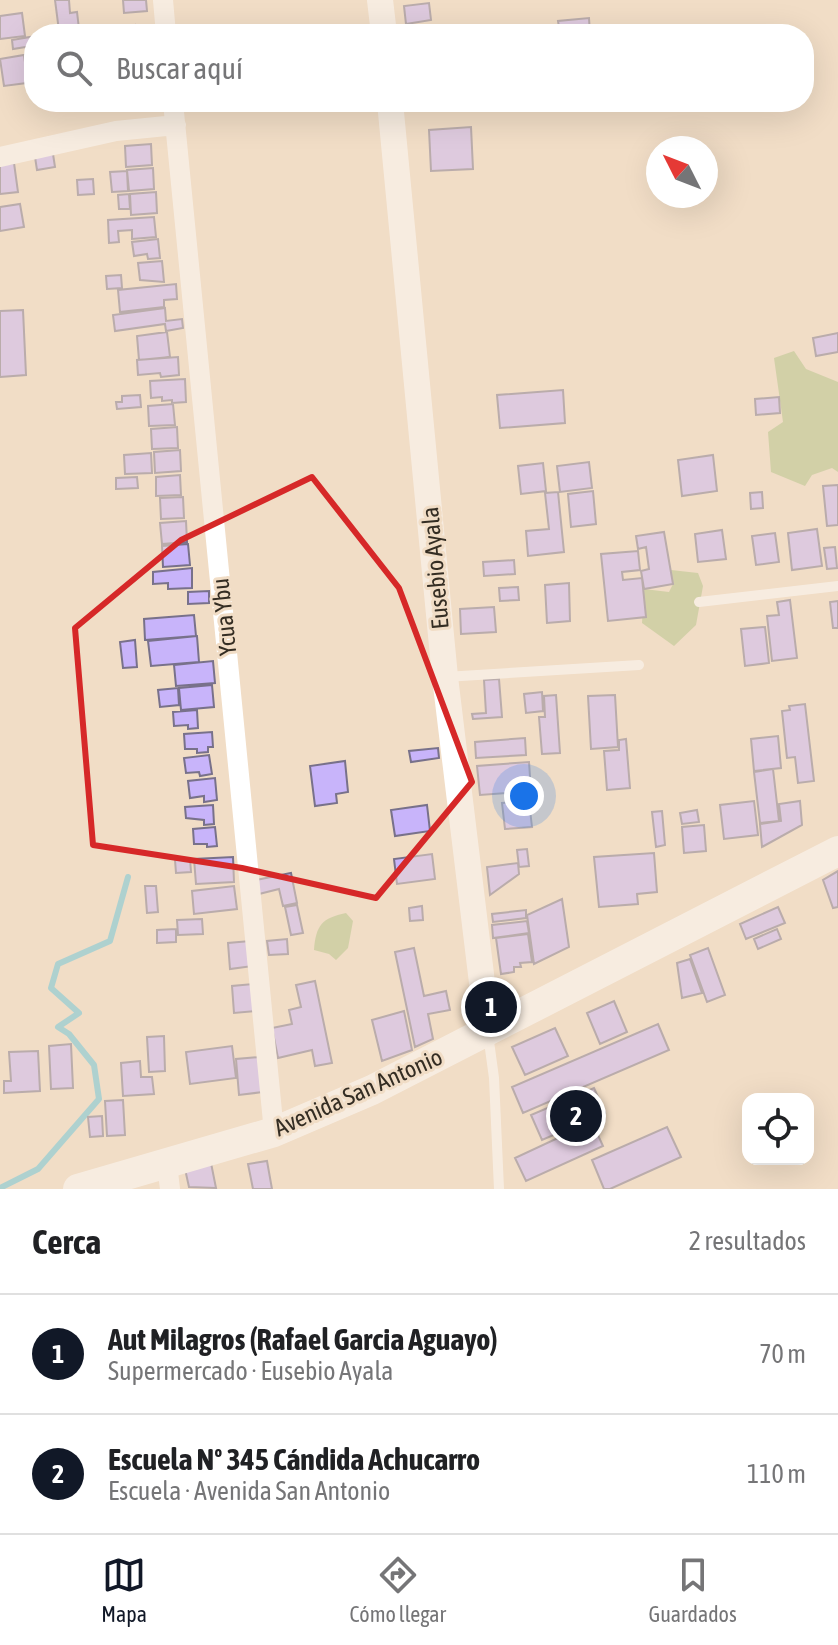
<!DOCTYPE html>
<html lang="es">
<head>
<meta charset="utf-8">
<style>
  :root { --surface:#fff; --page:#f2f2f2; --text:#202124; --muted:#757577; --line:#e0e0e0; --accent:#111827 }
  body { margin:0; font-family:"Asap Condensed",sans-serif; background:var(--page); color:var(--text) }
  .controls { position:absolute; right:24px; bottom:24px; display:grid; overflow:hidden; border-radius:16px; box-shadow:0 8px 32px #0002 }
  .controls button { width:72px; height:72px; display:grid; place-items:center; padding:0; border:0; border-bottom:2px solid var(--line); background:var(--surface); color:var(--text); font:40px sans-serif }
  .compass { position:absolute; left:646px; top:136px; width:72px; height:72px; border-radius:50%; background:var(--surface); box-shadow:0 8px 32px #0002; rotate:312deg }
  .you { position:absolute; left:524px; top:796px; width:28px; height:28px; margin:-20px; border:6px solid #fff; border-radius:50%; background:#1a73e8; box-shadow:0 0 0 12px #1a73e833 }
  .badge { display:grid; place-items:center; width:52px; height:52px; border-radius:50%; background:var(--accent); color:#fff; font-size:26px; font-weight:700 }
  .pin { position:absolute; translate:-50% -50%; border:4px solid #fff; box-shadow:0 2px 8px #0006 }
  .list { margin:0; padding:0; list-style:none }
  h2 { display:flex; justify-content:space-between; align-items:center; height:104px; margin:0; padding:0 32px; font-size:34px }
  h2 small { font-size:26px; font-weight:400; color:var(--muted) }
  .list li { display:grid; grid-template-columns:52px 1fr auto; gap:24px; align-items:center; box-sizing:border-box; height:120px; padding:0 32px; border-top:2px solid var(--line) }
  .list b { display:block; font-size:30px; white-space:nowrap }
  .list p { margin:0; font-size:26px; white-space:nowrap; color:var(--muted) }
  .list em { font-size:26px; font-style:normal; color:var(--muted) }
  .icon { flex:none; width:44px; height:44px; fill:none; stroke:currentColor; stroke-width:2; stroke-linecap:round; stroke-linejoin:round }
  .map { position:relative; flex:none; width:838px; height:1189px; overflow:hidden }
  .search { position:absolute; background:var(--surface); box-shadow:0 8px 32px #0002; left:24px; right:24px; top:24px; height:88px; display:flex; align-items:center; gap:20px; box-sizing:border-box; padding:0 28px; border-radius:32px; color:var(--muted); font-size:30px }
  .sheet { height:344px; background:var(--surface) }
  nav { display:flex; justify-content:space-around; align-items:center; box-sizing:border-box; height:112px; border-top:2px solid var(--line); background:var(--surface); font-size:22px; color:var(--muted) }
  nav a { display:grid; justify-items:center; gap:4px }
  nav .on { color:var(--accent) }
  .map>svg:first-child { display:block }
  .green { fill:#adc182 }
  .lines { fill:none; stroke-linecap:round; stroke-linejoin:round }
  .stream { stroke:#5dc4da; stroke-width:6 }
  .building { fill:#c8b4fa; stroke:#78718a; stroke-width:2 }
  .service { stroke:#fff; stroke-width:10 }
  .minor { stroke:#fff; stroke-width:20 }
  .secondary { stroke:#fff; stroke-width:26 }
  .primary { stroke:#fff; stroke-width:30 }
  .marked { fill:none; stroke:#d62828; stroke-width:6; stroke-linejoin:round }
  .labels { text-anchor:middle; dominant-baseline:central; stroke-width:6; stroke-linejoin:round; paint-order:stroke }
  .street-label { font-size:24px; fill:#342d23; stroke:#f1ddc6 }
</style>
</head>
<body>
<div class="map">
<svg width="838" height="1189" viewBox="0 0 838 1189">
  <rect width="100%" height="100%" fill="#f1ddc6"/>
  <!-- green -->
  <path class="green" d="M794 351 806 369 838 382V472L832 468 812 475 805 486 771 472 768 432 783 422 774 358Z
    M671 570 698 573 703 586 696 625 674 646 642 623 644 589 669 592 673 584Z
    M346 913 353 921 348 948 336 960 329 954 314 950C316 925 322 918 346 913Z"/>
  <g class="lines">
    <!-- stream -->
    <path class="stream" d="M0 1188 38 1169 99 1099 94 1065 69 1034 58 1027 79 1013 51 988 58 964 110 941 128 877"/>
  </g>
  <!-- building -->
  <path class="building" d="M55 0H69L70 13 77 12 79 29 59 31Z
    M123 0H146L147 11 124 13Z
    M429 3 431 20 406 24 404 6Z
    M22 13 25 36 0 39V16Z
    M589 18 590 34H560L558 21Z
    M135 25 136 34H112V29Z
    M30 37 32 46 13 49 12 40Z
    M24 55 26 70 34 69V82L4 86 0 59Z
    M471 127 473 169 431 171 429 130Z
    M151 144 152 165 126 167 125 146Z
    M53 154 55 167 37 170 35 157Z
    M14 163 18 192 0 194V165Z
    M153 168 154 189 129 191 127 170Z
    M127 171 128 191 112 192 110 172Z
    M93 179 94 194 78 195 77 180Z
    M156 192 157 213 131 215 130 194Z
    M129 194 130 209H119L118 195Z
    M20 204 24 227 0 231V207Z
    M154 217 156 237 132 239V230L118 231 119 242 109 243 108 220Z
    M158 239 160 258 148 259 147 254 134 256 132 242Z
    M162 261 164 282 140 280 138 263Z
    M121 275 122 288 107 289 106 276Z
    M176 284 177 299 164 300V307L120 312 118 290Z
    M165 308 166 321 182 319 183 328 166 331 165 324 115 331 113 315Z
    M23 310 26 375 0 377V311Z
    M167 332 170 357 139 360 137 336Z
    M838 333V352L816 356 813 338Z
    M178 357 179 375 161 377 160 373 138 375 137 360Z
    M185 379 186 402 172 403V400L162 401V397L151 398 150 381Z
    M563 390 565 423 500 428 497 395Z
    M140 395 141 407 117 409 116 402H122V396Z
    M779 397 780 413 756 415 755 399Z
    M173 404 175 425 149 426 148 406Z
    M177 427 178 448 152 449 151 429Z
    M180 450 181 471 155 473 154 452Z
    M151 453 152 473 125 474 124 455Z
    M713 455 717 491 682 496 678 460Z
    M589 462 592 488 560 492 557 466Z
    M543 463 546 491 521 494 518 466Z
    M180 475 181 495 156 496V477Z
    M137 477 138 488 116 489V478Z
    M838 485V525L827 526 823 486Z
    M593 491 596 524 571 527 568 494Z
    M558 492 564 552 528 556 526 531 549 529 545 493Z
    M762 492 763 508 751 509 750 493Z
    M183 497 184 518 161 519 160 498Z
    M186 521 187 542 162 544 160 523Z
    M817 529 822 566 792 570 788 533Z
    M722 530 726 559 698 562 695 534Z
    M664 532 673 584 644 589 641 571 649 569 646 547 638 549 636 536Z
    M775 533 779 562 756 565 752 536Z
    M188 544 190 565 163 567 162 546Z
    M835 547 837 568 827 569 824 548Z
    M638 551 640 570 622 572 623 580 642 578 646 617 608 621 601 554Z
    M514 560 515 574 484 576 483 562Z
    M192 568V588L168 589V583L153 584V572Z
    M569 583 570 621 547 623 545 585Z
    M518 587 519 600 500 601 499 588Z
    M209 591V603L188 604V592Z
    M790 600 797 658 772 661 767 616 779 615 777 602Z
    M838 601V628H833L830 602Z
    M494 607 496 632 461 634 460 609Z
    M194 615 196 636 145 640 144 619Z
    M765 627 769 663 745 666 741 629Z
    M197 636 199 662 151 666 148 641Z
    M135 640 137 667 123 668 120 642Z
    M213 661 215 683 176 686 174 665Z
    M499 679 502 717 473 719 472 714 486 713 484 680Z
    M212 685 214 707 181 710 179 688Z
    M178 688 179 705 160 707 158 690Z
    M542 692 543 711 526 713 524 694Z
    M556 695 560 753 542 754 539 717H545L544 696Z
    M615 695 618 747 591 749 588 696Z
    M805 704 814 781 798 783 795 757 787 758 782 711 790 710 789 706Z
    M197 710 198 728 188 729V725L174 726 173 712Z
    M212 732 213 747H208V752L197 753V749H185L184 734Z
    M778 736 781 768 754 771 751 739Z
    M525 738 526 755 476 758 475 742Z
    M626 739 630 788 607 790 604 751 619 750V740Z
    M438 748 439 758 411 762 409 751Z
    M209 755 212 774 200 776 199 772 186 773 184 758Z
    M345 761 348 792 336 794 337 803 315 806 310 766Z
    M529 762 531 791 480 795 477 766Z
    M773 769 779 821 760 823 754 772Z
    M215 778 217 800 204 802V796L190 798 188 781Z
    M529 801 532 827 505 829 502 803Z
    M754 801 758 835 724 839 720 805Z
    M800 801 802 825 762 847 760 824 781 821 779 804Z
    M213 805 214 824 204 825V820L186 818 185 807Z
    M427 805 430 831 395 836 391 810Z
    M697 810 699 822 682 824 680 813Z
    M662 811 665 845 656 847 652 812Z
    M704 825 706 851 684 853 682 827Z
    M215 827 217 846 207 847V844H194L193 829Z
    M527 849 529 866 519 867 517 850Z
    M654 853 657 892 637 894 638 904 599 907 594 857Z
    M432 854 435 879 397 884 394 859Z
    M233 857 234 882 196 884 194 859Z
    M190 859 191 872 176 873 175 860Z
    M518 863 519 874 490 895 487 867Z
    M838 871V907L833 908 823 880Z
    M291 873 297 903 283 906 279 889 259 894 256 880Z
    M145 886H156L158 912 147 913Z
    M234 886 237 909 194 914 192 891Z
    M562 899 569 947 534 964 527 915Z
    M297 905 303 933 291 935 285 907Z
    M422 906 423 920 410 921 409 908Z
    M778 907 785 923 746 939 740 924Z
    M526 910V918L493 922 492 914Z
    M202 919 203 934 178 935 177 920Z
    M527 921 529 933 493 938 492 925Z
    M176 929V942L157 943V930Z
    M777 929 781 939 758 949 754 939Z
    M528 934 532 962 520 963 521 967H514V972L501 974 496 938Z
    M287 939 288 954 269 955 267 941Z
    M250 941 253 966 230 969 228 943Z
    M414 948 424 996 446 991 450 1010 428 1014 433 1039 415 1047 395 952Z
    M708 948 725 995 707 1002 690 955Z
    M690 959 702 993 682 998 677 963Z
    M315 981 332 1063 315 1066 312 1050 278 1058 272 1028 292 1024 289 1010 301 1007 296 985Z
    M253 984 256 1011 234 1013 232 986Z
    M614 1001 627 1032 600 1044 587 1013Z
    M404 1011 412 1050 382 1061 372 1020Z
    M658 1024 669 1050 523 1113 512 1087Z
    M555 1028 568 1056 525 1075 512 1047Z
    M164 1036 165 1071 149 1072 147 1037Z
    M71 1044 73 1088 51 1089 49 1046Z
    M232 1046 236 1078 190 1084 186 1052Z
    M38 1051 40 1091 4 1093V1081H11L9 1052Z
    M260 1057 263 1092 239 1095 236 1059Z
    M140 1061 141 1077H152L154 1094 123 1096 121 1063Z
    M594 1088 605 1113 542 1140 531 1115Z
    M123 1100 125 1135 107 1136 105 1101Z
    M102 1116 103 1136 90 1137 88 1117Z
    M592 1122 603 1146 526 1181 515 1158Z
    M667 1127 681 1157 610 1189H604L592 1160Z
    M267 1161 272 1189H253L248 1164Z
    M211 1163 216 1188 189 1187 185 1169Z"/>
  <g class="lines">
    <!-- service -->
    <path class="service" d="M699 602 838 586
      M445 677 639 665
      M488 1034 494 1078 499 1189"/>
    <!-- minor -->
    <path class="minor" d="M163 0 166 34
      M173 102 274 1132
      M0 157 116 131 176 125
      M167 1164 170 1189"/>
    <!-- secondary -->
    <path class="secondary" d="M380 0 384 34
      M390 102 445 677 488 1032"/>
    <!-- primary -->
    <path class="primary" d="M78 1189 274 1132 372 1090 838 851"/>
  </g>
  <!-- marked area -->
  <path d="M0 0H838V1189H0ZM312 477 399 588 472 782 376 898 242 868 93 845 75 628 181 540Z" fill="#f1ddc6" fill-opacity=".55" fill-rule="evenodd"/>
  <path class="marked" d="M312 477 399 588 472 782 376 898 242 868 93 845 75 628 181 540Z"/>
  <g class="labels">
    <!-- street labels -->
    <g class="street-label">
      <text transform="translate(435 568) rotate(-95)">Eusebio Ayala</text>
      <text transform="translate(224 617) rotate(-96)">Ycua Ybu</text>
      <text transform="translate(358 1092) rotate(-24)">Avenida San Antonio</text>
    </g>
  </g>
</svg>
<div class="controls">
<button><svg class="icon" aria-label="locate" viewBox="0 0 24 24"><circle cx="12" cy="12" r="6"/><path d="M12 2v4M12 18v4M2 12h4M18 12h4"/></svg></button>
</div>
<svg class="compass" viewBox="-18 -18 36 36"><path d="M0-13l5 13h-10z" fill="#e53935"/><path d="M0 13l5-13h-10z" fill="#757577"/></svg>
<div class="you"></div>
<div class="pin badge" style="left:491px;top:1007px">1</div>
<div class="pin badge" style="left:576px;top:1116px">2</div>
<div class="search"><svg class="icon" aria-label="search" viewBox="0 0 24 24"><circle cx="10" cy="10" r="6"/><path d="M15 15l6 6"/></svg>Buscar aquí</div>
</div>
<section class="sheet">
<h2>Cerca<small>2 resultados</small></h2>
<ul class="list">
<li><span class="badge">1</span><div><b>Aut Milagros (Rafael Garcia Aguayo)</b><p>Supermercado · Eusebio Ayala</p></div><em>70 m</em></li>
<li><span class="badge">2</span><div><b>Escuela Nº 345 Cándida Achucarro</b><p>Escuela · Avenida San Antonio</p></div><em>110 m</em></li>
</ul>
</section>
<nav>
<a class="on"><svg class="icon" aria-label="map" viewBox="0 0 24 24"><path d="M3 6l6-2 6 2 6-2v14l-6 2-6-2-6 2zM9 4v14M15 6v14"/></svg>Mapa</a>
<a><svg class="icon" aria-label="directions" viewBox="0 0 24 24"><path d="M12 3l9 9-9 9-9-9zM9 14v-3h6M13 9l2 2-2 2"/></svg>Cómo llegar</a>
<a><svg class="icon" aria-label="saved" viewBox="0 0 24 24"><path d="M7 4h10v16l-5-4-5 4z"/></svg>Guardados</a>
</nav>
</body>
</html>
